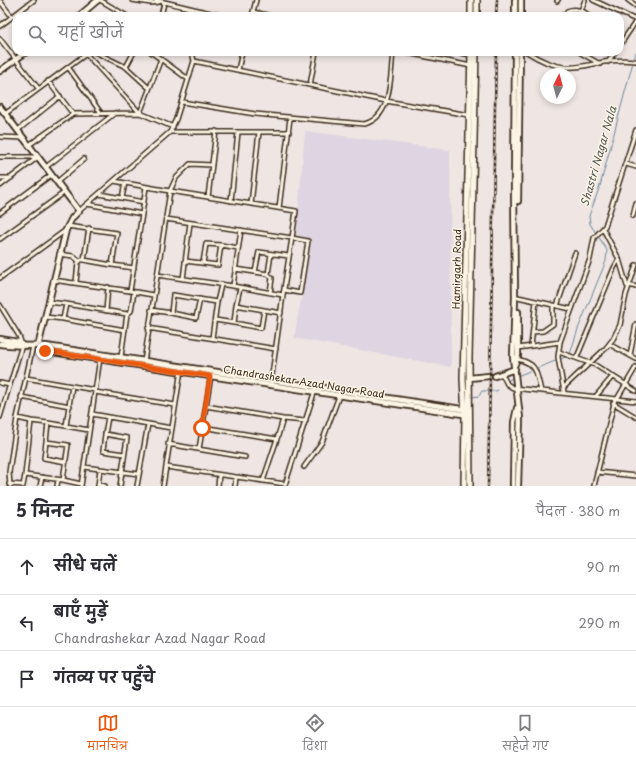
<!DOCTYPE html>
<html lang="hi">
<head>
<meta charset="utf-8">
<style>
  :root { --surface:#fff; --page:#f2f2f3; --text:#2b2b33; --muted:#7c7c81; --line:#e1e1e2; --accent:#ea580c }
  body { margin:0; font-family:"Playpen Sans","Playpen Sans Deva",sans-serif; background:var(--page); color:var(--text) }
  .compass { position:absolute; left:540px; top:68px; width:36px; height:36px; border-radius:50%; background:var(--surface); box-shadow:0 2px 6px #0003; rotate:6deg }
  .stop { position:absolute; width:12px; height:12px; margin:-9px; border:3px solid #ea580c; border-radius:50%; background:#fff }
  .stop.end { background:#ea580c; border-color:#fff; box-shadow:0 1px 4px #0008 }
  .list { margin:0; padding:0; list-style:none }
  h2 { display:flex; justify-content:space-between; align-items:center; height:52px; margin:0; padding:0 16px; font-size:17px }
  h2 small { font-size:13px; font-weight:400; color:var(--muted) }
  .list li { display:grid; grid-template-columns:26px 1fr auto; gap:12px; align-items:center; box-sizing:border-box; height:56px; padding:0 16px; border-top:1px solid var(--line) }
  .list b { display:block; font-size:15px; white-space:nowrap }
  .list p { margin:0; font-size:13px; white-space:nowrap; color:var(--muted) }
  .list em { font-size:13px; font-style:normal; color:var(--muted) }
  .icon { flex:none; width:22px; height:22px; fill:none; stroke:currentColor; stroke-width:2; stroke-linecap:round; stroke-linejoin:round }
  .map { position:relative; flex:none; width:636px; height:486px; overflow:hidden }
  .search { position:absolute; background:var(--surface); box-shadow:0 2px 6px #0003; left:12px; right:12px; top:12px; height:44px; display:flex; align-items:center; gap:10px; box-sizing:border-box; padding:0 14px; border-radius:12px; color:var(--muted); font-size:15px }
  .sheet { height:220px; background:var(--surface) }
  nav { display:flex; justify-content:space-around; align-items:center; box-sizing:border-box; height:56px; border-top:1px solid var(--line); background:var(--surface); font-size:11px; color:var(--muted) }
  nav a { display:grid; justify-items:center; gap:2px }
  nav .on { color:var(--accent) }
  .map>svg:first-child { display:block }
  .built { fill:#dfd4e1 }
  .lines { fill:none; stroke-linecap:round; stroke-linejoin:round }
  .stream { stroke:#698597; stroke-width:1 }
  .street-casing { stroke:#3b2a1e; stroke-width:6 }
  .secondary-casing { stroke:#3b2a1e; stroke-width:8 }
  .primary-casing { stroke:#3b2a1e; stroke-width:8 }
  .street { stroke:#fcf5e5; stroke-width:3 }
  .secondary { stroke:#fcf5e5; stroke-width:4.5 }
  .primary { stroke:#fcf5e5; stroke-width:5 }
  .rail-casing { stroke:#3b2a1e; stroke-width:2.5 }
  .rail { stroke:#fcf5e5; stroke-width:1; stroke-dasharray:3; stroke-linecap:butt }
  .route { stroke:#ea580c; stroke-width:5 }
  .labels { text-anchor:middle; dominant-baseline:central; stroke-width:3; stroke-linejoin:round; paint-order:stroke }
  .street-label { font-size:10px; fill:#3b2a1e; stroke:#fcf5e5 }
  .water-label { font-size:11px; font-style:italic; fill:#52585a; stroke:#fcf5e5 }
</style>
</head>
<body>
<div class="map">
<svg width="636" height="486" viewBox="0 0 636 486">
  <rect width="100%" height="100%" fill="#efe6e3"/>
  <filter id="ink" filterUnits="userSpaceOnUse"><feTurbulence type="fractalNoise" baseFrequency=".025" numOctaves="2"/><feDisplacementMap in="SourceGraphic" scale="8" xChannelSelector="R" yChannelSelector="G"/><feConvolveMatrix kernelMatrix="1 2 1 2 8 2 1 2 1" color-interpolation-filters="sRGB"/></filter>
  <g filter="url(#ink)">
    <!-- built -->
    <path class="built" d="M305 131 450 150 451 367 294 338 312 239 296 235Z"/>
    <g class="lines">
      <!-- stream -->
      <path class="stream" d="M634 59 636 52
        M596 233 590 224 589 216 600 186 633 62
        M570 354 578 329 606 261 607 250 598 236
        M517 376 568 356
        M507 381 514 377
        M472 397 479 396 482 391H496L498 390"/>
      <!-- street casing -->
      <g class="street-casing">
        <path id="street" d="M100 0 127 16
          M132 0 151 3 159 2
          M156 0 223 16
          M593 0 636 20
          M628 0 636 6
          M0 1 12 17
          M557 1 558 0
          M84 12 91 16
          M253 12 271 16
          M161 16 164 3
          M252 16 256 0
          M559 16 566 13
          M565 16 567 11C575 8 584 10 589 16
          M579 16 585 0
          M0 26 34 0
          M0 39 38 88
          M620 45 636 21
          M95 52 126 67 149 88
          M151 52 188 79
          M403 52 471 66
          M456 52 471 55
          M527 52C577 84 589 55 636 61
          M579 52 600 64
          M194 61 386 101 469 115
          M608 62 615 52
          M68 67 101 113
          M126 67 134 52
          M238 70 242 52
          M48 81 73 114
          M310 85 316 52
          M182 102 255 114 364 124C393 117 390 76 393 52
          M5 114 86 54 140 113 161 59
          M18 130 60 96
          M170 132H289
          M0 137 24 138
          M29 145 73 114 140 113 173 127
          M0 157H38
          M626 164 636 167
          M46 167 115 113
          M0 178H11
          M114 181 170 191 144 362
          M57 182 84 159
          M0 186 38 157
          M99 194 144 202
          M208 197 216 131
          M122 198 125 183
          M231 201 238 132
          M87 204 142 214 130 291 153 295
          M251 204 259 132
          M279 208 290 118
          M79 211 170 132 176 119 194 61 192 52
          M0 213 51 175
          M142 214 146 187
          M633 216 636 203
          M166 219 292 238 296 211 170 191 176 178 190 164 212 165
          M67 226 117 233 112 265 134 268
          M89 228 84 260 112 265
          M603 229 619 259 627 286
          M241 230 233 286 283 295 292 238 308 241 300 293 284 290
          M0 239 65 192
          M59 254 73 256 79 261
          M185 261 218 265 221 245 238 248
          M203 263 206 244 221 245
          M235 269 255 272 259 252 289 256
          M255 272 268 274 271 254
          M268 274 272 278 270 293
          M157 275 233 286
          M0 278 66 230
          M183 279 190 223
          M53 280 130 291
          M76 282 78 263 81 260H84
          M629 285 636 287
          M518 297 571 309
          M48 302 66 304
          M217 302 221 285
          M0 305 19 336 22 345 0 417
          M236 305 240 288
          M557 306 575 253
          M151 310 171 313 173 295 217 302 212 338
          M106 311 108 287
          M171 313 196 318 200 299
          M127 314 131 311 134 292
          M45 317 63 319
          M215 320 234 323 236 305 281 313
          M234 323 261 328 264 310
          M148 328 276 349
          M533 332 543 331 553 324V305
          M609 344 636 359
          M531 346 536 301
          M518 348 560 342
          M559 352 595 365 636 391
          M630 355 636 324
          M121 357 127 314 66 304 63 319 125 330
          M577 357 614 268 619 259
          M517 359C538 364 536 372 541 391
          M502 374 507 384 513 388 636 401
          M26 378 95 390
          M271 382 283 295
          M0 383 10 385
          M72 386 66 426 89 430
          M563 388 606 348 613 339 620 325 626 295 636 265
          M95 392 175 405
          M564 392 558 357 560 342 590 259 594 238 605 226 636 130
          M596 396 613 376
          M21 397 70 406
          M617 399 636 367
          M613 403 636 417
          M206 406 283 419 306 421
          M92 414 171 428
          M108 417 105 434 127 438 120 486
          M17 418 31 421
          M48 423 31 421 25 475 63 480 68 445 46 442 48 423 66 426
          M202 427 277 439 283 419
          M105 434 103 451 124 454
          M46 442 44 458 66 462
          M168 444 245 457
          M199 449 211 375
          M84 467 139 474
          M166 467 285 484
          M304 467 322 442 339 396
          M597 472 636 476
          M63 480 81 484
          M263 481 277 439
          M9 484 23 485
          M98 485 105 486
          M285 485 316 387
          M10 486 9 472 17 418 33 346
          M23 486 25 475
          M40 486 42 477
          M57 486 58 480
          M81 486 100 358
          M98 486 100 469
          M137 486 148 424
          M163 486 181 370
          M218 486 219 475
          M235 486 236 477
          M594 486 615 399"/>
      </g>
      <!-- secondary casing -->
      <g class="secondary-casing">
        <path id="secondary" d="M515 0V16
          M79 16 98 0
          M521 16V0
          M515 52 514 185 515 297 513 357 520 418 518 486
          M0 71 26 52
          M0 107 79 211 72 218 66 230 38 347
          M518 201 520 52
          M0 339 18 342 22 345
          M0 344C16 346 31 346 46 346L468 410
          M41 347 45 351 469 415
          M515 364 518 355V312
          M495 376 515 369
          M469 378 489 376
          M513 486 514 422 517 408"/>
      </g>
      <!-- primary casing -->
      <g class="primary-casing">
        <path id="primary" d="M471 16V0
          M477 16V0
          M464 486 465 415 463 379 471 52
          M470 486 469 358 476 52"/>
      </g>
      <!-- street -->
      <use href="#street" class="street"/>
      <!-- secondary -->
      <use href="#secondary" class="secondary"/>
      <!-- primary -->
      <use href="#primary" class="primary"/>
      <!-- rail casing -->
      <g class="rail-casing">
        <path id="rail" d="M496 16 497 0
          M488 486 496 52"/>
      </g>
      <!-- rail -->
      <use href="#rail" class="rail"/>
    </g>
  </g>
  <g class="lines" filter="url(#ink)">
    <!-- route -->
    <path class="route" d="M45 351 210 376 202 428"/>
  </g>
  <g class="labels">
    <!-- street labels -->
    <g class="street-label">
      <text transform="translate(456 269) rotate(-89)">Hamirgarh Road</text>
      <text transform="translate(304 381) rotate(9)">Chandrashekar Azad Nagar Road</text>
    </g>
    <!-- water labels -->
    <g class="water-label">
      <text transform="translate(598 156) rotate(-74)">Shastri Nagar Nala</text>
    </g>
  </g>
</svg>
<svg class="compass" viewBox="-18 -18 36 36"><path d="M0-13l5 13h-10z" fill="#e53935"/><path d="M0 13l5-13h-10z" fill="#7c7c81"/></svg>
<div class="stop" style="left:202px;top:428px"></div>
<div class="stop end" style="left:45px;top:351px"></div>
<div class="search"><svg class="icon" aria-label="search" viewBox="0 0 24 24"><circle cx="10" cy="10" r="6"/><path d="M15 15l6 6"/></svg>यहाँ खोजें</div>
</div>
<section class="sheet">
<h2>5 मिनट<small>पैदल · 380 m</small></h2>
<ul class="list">
<li><svg class="icon" aria-label="ahead" viewBox="0 0 24 24"><path d="M12 20V5M6 11l6-6 6 6"/></svg><div><b>सीधे चलें</b></div><em>90 m</em></li>
<li><svg class="icon" aria-label="left" viewBox="0 0 24 24"><path d="M17 20v-9H6M10 6l-5 5 5 5"/></svg><div><b>बाएँ मुड़ें</b><p>Chandrashekar Azad Nagar Road</p></div><em>290 m</em></li>
<li><svg class="icon" aria-label="arrive" viewBox="0 0 24 24"><path d="M6 21V4h12l-3 4 3 4H6"/></svg><div><b>गंतव्य पर पहुँचे</b></div></li>
</ul>
</section>
<nav>
<a class="on"><svg class="icon" aria-label="map" viewBox="0 0 24 24"><path d="M3 6l6-2 6 2 6-2v14l-6 2-6-2-6 2zM9 4v14M15 6v14"/></svg>मानचित्र</a>
<a><svg class="icon" aria-label="directions" viewBox="0 0 24 24"><path d="M12 3l9 9-9 9-9-9zM9 14v-3h6M13 9l2 2-2 2"/></svg>दिशा</a>
<a><svg class="icon" aria-label="saved" viewBox="0 0 24 24"><path d="M7 4h10v16l-5-4-5 4z"/></svg>सहेजे गए</a>
</nav>
</body>
</html>
